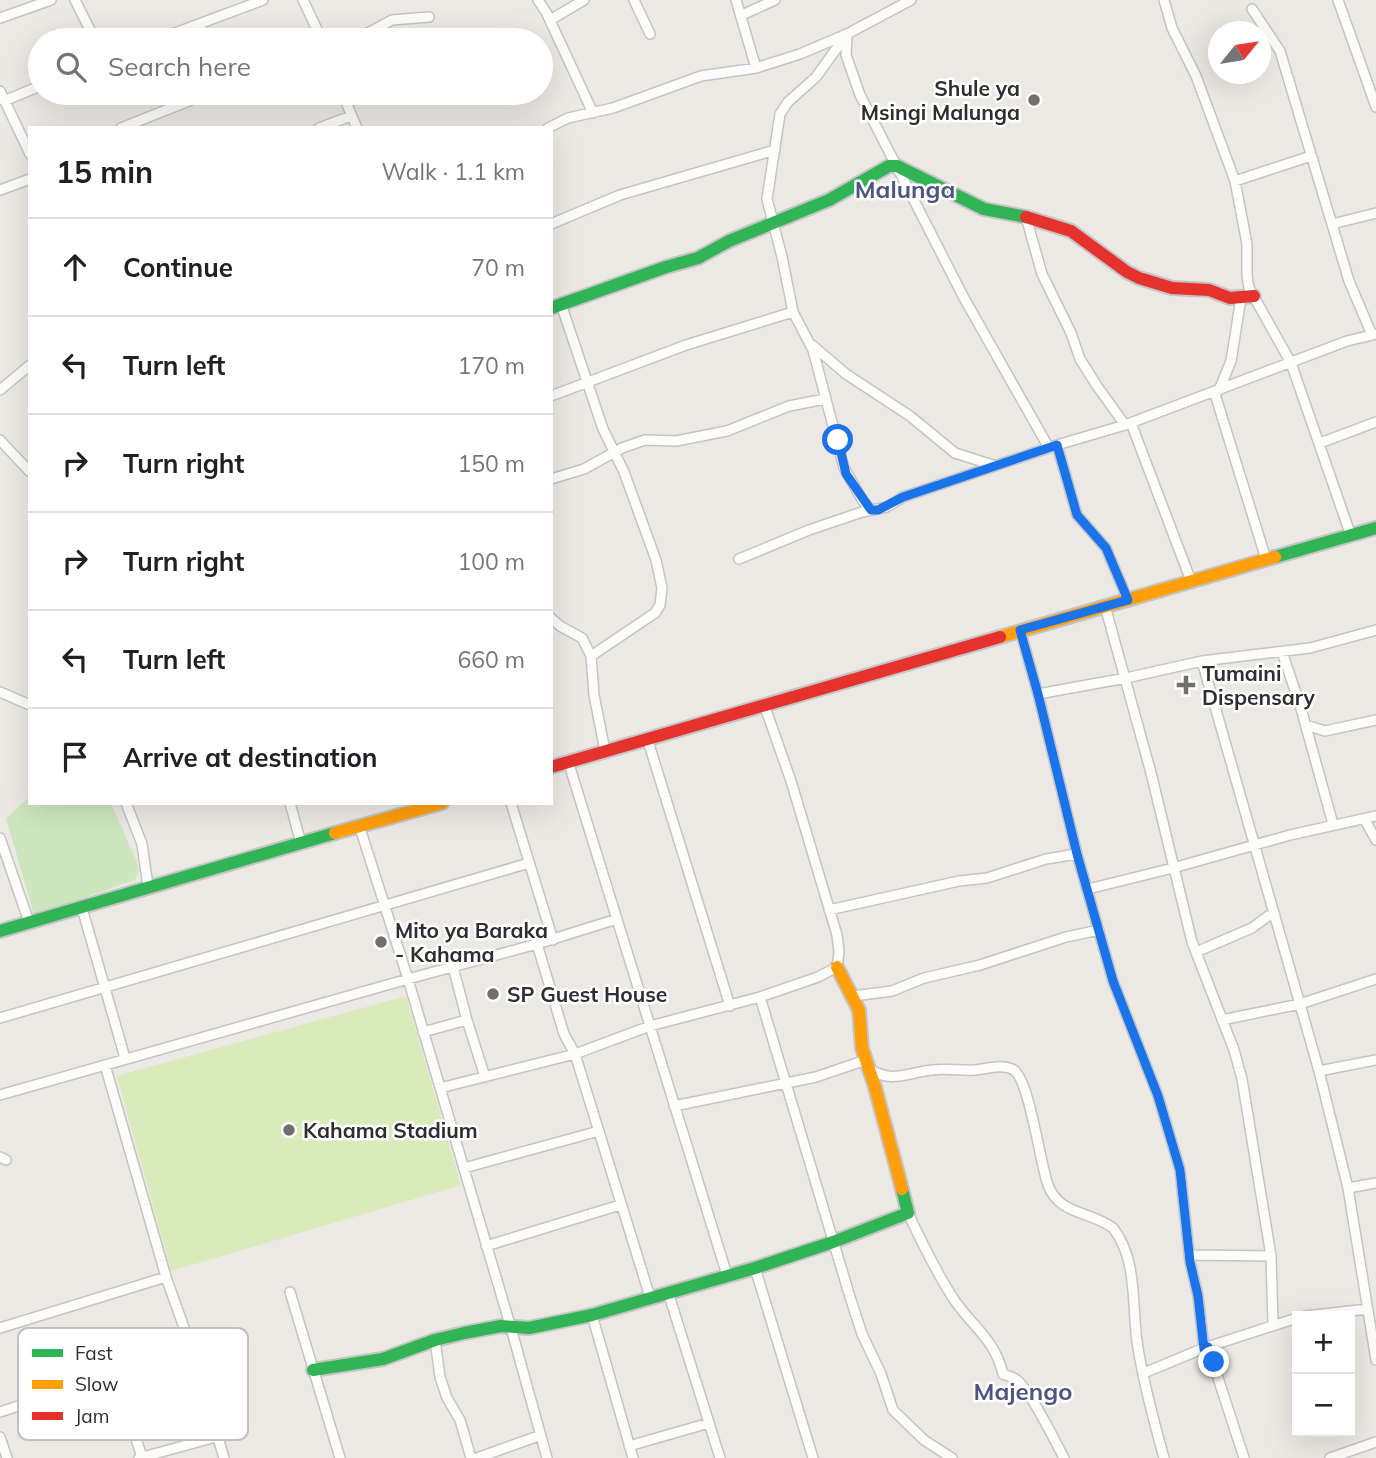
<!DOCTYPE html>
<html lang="en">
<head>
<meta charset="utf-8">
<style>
  :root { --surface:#fff; --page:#f2f2f2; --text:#202124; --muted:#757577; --line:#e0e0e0 }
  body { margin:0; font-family:Mulish,sans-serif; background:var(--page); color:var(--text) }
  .controls { position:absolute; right:21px; bottom:21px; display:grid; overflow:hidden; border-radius:0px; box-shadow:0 7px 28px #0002 }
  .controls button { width:63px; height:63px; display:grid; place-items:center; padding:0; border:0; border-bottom:2px solid var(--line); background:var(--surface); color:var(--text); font:35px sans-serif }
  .compass { position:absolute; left:1208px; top:21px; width:63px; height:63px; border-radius:50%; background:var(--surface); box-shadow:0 7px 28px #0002; rotate:60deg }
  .stop { position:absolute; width:21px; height:21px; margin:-16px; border:5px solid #1a73e8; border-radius:50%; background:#fff }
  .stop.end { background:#1a73e8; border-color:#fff; box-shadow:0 2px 7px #0008 }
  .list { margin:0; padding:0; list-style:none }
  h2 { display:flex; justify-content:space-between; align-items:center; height:91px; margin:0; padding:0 28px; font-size:30px }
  h2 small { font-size:23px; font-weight:400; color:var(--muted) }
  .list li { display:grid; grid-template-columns:46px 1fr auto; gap:21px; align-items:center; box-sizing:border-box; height:98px; padding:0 28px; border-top:2px solid var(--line) }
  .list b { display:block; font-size:26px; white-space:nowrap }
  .list em { font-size:23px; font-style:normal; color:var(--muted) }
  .icon { flex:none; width:38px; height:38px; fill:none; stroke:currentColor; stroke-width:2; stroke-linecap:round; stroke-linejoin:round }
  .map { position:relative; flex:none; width:1376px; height:1458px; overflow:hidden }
  .search { position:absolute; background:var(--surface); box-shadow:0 7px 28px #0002; left:28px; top:28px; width:525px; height:77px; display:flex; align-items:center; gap:18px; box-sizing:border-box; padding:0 24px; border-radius:38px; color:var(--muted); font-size:26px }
  .panel { position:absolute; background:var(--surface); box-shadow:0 7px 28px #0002; left:28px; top:126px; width:525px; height:679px; border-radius:0px }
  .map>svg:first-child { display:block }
  .green { fill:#cee6be }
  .pitch { fill:#d9eabb }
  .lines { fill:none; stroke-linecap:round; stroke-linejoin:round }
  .street-casing { stroke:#c5c4c5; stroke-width:12 }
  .fast-casing { stroke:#c5c4c5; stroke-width:16 }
  .slow-casing { stroke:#c5c4c5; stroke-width:16 }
  .jam-casing { stroke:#c5c4c5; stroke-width:16 }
  .street { stroke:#fcfcfb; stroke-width:9 }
  .fast { stroke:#30b455; stroke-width:12 }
  .slow { stroke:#ff9f0a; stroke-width:12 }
  .jam { stroke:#e5322d; stroke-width:12 }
  .route { stroke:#1a73e8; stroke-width:9 }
  .poi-dot { fill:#706f6e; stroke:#fff; stroke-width:2.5 }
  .labels { text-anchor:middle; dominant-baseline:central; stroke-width:5; stroke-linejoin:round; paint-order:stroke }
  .poi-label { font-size:21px; font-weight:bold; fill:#2e2e2e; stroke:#fff; text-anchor:start }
  .quarter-label { font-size:24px; font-weight:bold; fill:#4d5680; stroke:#fff }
  .key { fill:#fff; stroke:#c0c0c0; stroke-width:2 }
  .key-label { font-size:19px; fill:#2e2e2e }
</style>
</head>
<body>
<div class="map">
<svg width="1376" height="1458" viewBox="0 0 1376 1458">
  <rect width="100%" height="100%" fill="#ece8e4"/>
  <!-- green -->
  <path class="green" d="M30 797V803H111L140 869 135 880 34 915 6 818Z"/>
  <!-- pitch -->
  <path class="pitch" d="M406 996 461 1185 171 1271 117 1076Z"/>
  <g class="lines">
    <!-- street casing -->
    <g class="street-casing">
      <path id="street" d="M75 0 95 40
        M303 0 322 40
        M538 0 546 12 593 113
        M634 0 650 34
        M736 0 756 68
        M1164 0 1172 28 1196 76 1235 181 1247 244V276L1249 288 1291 363 1351 536
        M1338 0 1376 107
        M1252 9 1280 51 1349 281 1372 335
        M742 15 775 0
        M0 18 51 0
        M550 20 584 0
        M199 24 206 40
        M847 34 816 77 788 102 780 114 767 199 782 257 793 312 813 350 844 468 863 501 871 510
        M847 36 846 55 860 95 964 298 1049 448
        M156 40 263 0
        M355 40 392 20 429 17
        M0 91 30 154
        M342 93 357 128
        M4 101 40 86
        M121 128 209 93
        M319 128 351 116
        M548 128 568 118 613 108 701 76 756 68 800 54 847 34 911 0
        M1235 181 1311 156
        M0 190 30 179
        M1026 217 1042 274 1071 333 1080 359 1097 386 1125 425
        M551 224 620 195 775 150
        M1332 224 1376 213
        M561 304 603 429 624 472 656 560 662 588 660 605 655 613 591 656
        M812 345 846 374 910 416 955 453 996 466
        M0 390 30 365
        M1219 390 1231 361 1241 298
        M1214 391 1266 559
        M551 396 686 345 793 312
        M1131 423 1191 581
        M0 440 30 472
        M1320 443 1376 422
        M1057 445 1077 515 1106 548 1128 600
        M551 479 584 469 622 448 645 440 676 441 727 431 789 406 825 399
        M739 559 809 530 862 512 887 507 903 497 1057 445 1125 425 1347 341 1376 334
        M1105 606 1151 773 1192 942 1234 1050 1242 1079 1271 1256 1273 1324
        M551 618 560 626 582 638 591 656 594 695 605 751
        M1020 630 1038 694 1077 854 1113 981 1158 1096 1180 1170 1190 1262 1198 1296 1204 1348
        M1282 652 1300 705 1333 824
        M1202 661 1319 1071 1348 1188 1376 1360
        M0 692 30 705
        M1038 694 1126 678 1202 661 1310 648 1376 630
        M1306 725 1325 731 1376 720
        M648 741 730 1006
        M568 761 727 1275
        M126 803 142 844 148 886
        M290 803 301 843
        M511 803 553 940
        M1365 820 1376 840
        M360 828 408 979 511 1328 547 1458
        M0 838 29 922
        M1088 889 1173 868 1290 835 1376 816
        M82 908 125 1058
        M829 910 959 881 987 878 1046 859 1077 854
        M537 944 564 1034 575 1054 650 1297
        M1196 952 1252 928 1268 916 1275 915
        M453 967 467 1020 485 1077
        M853 996 892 991 924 978 980 965 1066 937 1099 930
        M760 997 850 1297 862 1334 881 1374 893 1410 924 1440 952 1458
        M0 1018 529 863
        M1222 1020 1300 1004 1376 979
        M423 1032 467 1020
        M105 1065 166 1277 193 1353 224 1458
        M870 1069C891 1084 909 1072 932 1070 946 1068 961 1071 975 1070 987 1069 1001 1064 1012 1069 1029 1075 1040 1164 1048 1185 1059 1215 1091 1211 1113 1228 1139 1261 1131 1309 1138 1348 1144 1385 1154 1422 1164 1458
        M1319 1071 1376 1060
        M440 1088 575 1054 650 1026 760 997 818 977 837 967 839 952 837 935 791 781 765 707
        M0 1095 408 979 537 944 617 919
        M674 1106 816 1077 866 1060
        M0 1157 6 1160
        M464 1168 599 1131
        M1348 1188 1376 1183
        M908 1213C922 1243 937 1274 955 1301 974 1328 995 1340 1003 1374 1008 1376 1014 1377 1018 1381 1031 1392 1055 1441 1064 1458
        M486 1246 620 1205
        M1189 1255 1271 1256
        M755 1268 813 1458
        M290 1292 340 1458
        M668 1292 720 1458
        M592 1315 633 1458
        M1305 1316 1368 1309
        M0 1328 166 1277
        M435 1340 440 1377 447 1398 460 1420 471 1458
        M1208 1347 1244 1458
        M1144 1373 1204 1348 1297 1318
        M115 1375 142 1457
        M0 1412 91 1382 193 1353
        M0 1437 7 1458
        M629 1446 709 1423
        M139 1458 216 1437
        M477 1458 541 1435
        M1330 1458 1376 1442"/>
    </g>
    <!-- fast casing -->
    <g class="fast-casing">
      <path id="fast" d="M551 308 666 267 698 258 729 241 829 200 889 166H897L984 209 1026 217
        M1275 557 1376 528
        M0 931 335 833
        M313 1370 383 1359 435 1340 464 1333 501 1326 529 1328 592 1315 755 1268 833 1242 908 1213 902 1189"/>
    </g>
    <!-- slow casing -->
    <g class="slow-casing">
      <path id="slow" d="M1000 637 1275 557
        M335 833 442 803
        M837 967 859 1010 862 1048 875 1087 902 1189"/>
    </g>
    <!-- jam casing -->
    <g class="jam-casing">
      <path id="jam" d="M1026 217 1071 231 1127 272 1139 278 1172 288 1209 290 1230 298 1254 296
        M551 767 1000 637"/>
    </g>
    <!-- street -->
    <use href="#street" class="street"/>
    <!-- fast -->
    <use href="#fast" class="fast"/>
    <!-- slow -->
    <use href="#slow" class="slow"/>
    <!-- jam -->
    <use href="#jam" class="jam"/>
  </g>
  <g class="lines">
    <!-- route -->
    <path class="route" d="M838 440 846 474 871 510H878L903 497 1057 445 1077 515 1106 548 1128 600 1020 630 1038 694 1077 854 1113 981 1158 1096 1180 1170 1190 1262 1198 1296 1204 1349 1208 1347 1214 1362"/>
  </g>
  <!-- markers -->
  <g class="poi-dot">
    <circle cx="1034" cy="100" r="7"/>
    <path d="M1182.5 674.5h7v7h7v7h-7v7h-7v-7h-7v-7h7z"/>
    <circle cx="381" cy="942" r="7"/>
    <circle cx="493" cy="994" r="7"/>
    <circle cx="289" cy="1130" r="7"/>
  </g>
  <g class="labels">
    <!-- poi labels -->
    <g class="poi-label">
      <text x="1020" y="88" text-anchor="end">Shule ya<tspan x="1020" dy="24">Msingi Malunga</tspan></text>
      <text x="1202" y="673">Tumaini<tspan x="1202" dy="24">Dispensary</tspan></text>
      <text x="395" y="930">Mito ya Baraka<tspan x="395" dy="24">- Kahama</tspan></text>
      <text x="507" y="994">SP Guest House</text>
      <text x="303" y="1130">Kahama Stadium</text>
    </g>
    <!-- quarter labels -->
    <g class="quarter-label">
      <text x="905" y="189">Malunga</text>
      <text x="1023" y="1391">Majengo</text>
    </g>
  </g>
  <!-- legend -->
  <rect x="18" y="1328" width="230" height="112" rx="10" class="key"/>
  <rect x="32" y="1349" width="31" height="8" fill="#30b455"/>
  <rect x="32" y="1380" width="31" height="9" fill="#ff9f0a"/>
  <rect x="32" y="1412" width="31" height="8" fill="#e5322d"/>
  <g class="key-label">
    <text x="75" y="1360">Fast</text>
    <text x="75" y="1391">Slow</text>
    <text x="75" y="1423">Jam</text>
  </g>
</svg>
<div class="controls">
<button>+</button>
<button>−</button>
</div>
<svg class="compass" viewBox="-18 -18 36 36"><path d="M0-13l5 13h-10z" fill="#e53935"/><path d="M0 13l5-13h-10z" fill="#757577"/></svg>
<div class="stop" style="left:838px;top:440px"></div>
<div class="stop end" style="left:1214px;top:1362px"></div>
<div class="search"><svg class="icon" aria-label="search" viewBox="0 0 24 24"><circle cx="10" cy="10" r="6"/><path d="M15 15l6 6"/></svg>Search here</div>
<section class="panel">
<h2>15 min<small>Walk · 1.1 km</small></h2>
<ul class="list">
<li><svg class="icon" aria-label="ahead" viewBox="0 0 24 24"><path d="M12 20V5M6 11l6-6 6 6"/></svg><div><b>Continue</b></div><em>70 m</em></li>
<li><svg class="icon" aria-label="left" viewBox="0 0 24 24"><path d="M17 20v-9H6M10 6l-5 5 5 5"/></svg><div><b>Turn left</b></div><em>170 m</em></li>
<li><svg class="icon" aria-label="right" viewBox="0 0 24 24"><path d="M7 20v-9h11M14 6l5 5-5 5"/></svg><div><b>Turn right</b></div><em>150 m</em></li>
<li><svg class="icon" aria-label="right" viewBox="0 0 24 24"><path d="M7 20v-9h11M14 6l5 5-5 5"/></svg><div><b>Turn right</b></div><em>100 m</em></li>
<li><svg class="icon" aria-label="left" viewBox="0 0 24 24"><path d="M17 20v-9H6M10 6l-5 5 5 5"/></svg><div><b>Turn left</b></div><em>660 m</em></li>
<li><svg class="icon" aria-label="arrive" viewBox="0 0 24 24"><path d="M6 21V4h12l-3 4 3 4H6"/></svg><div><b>Arrive at destination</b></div></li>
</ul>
</section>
</div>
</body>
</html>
